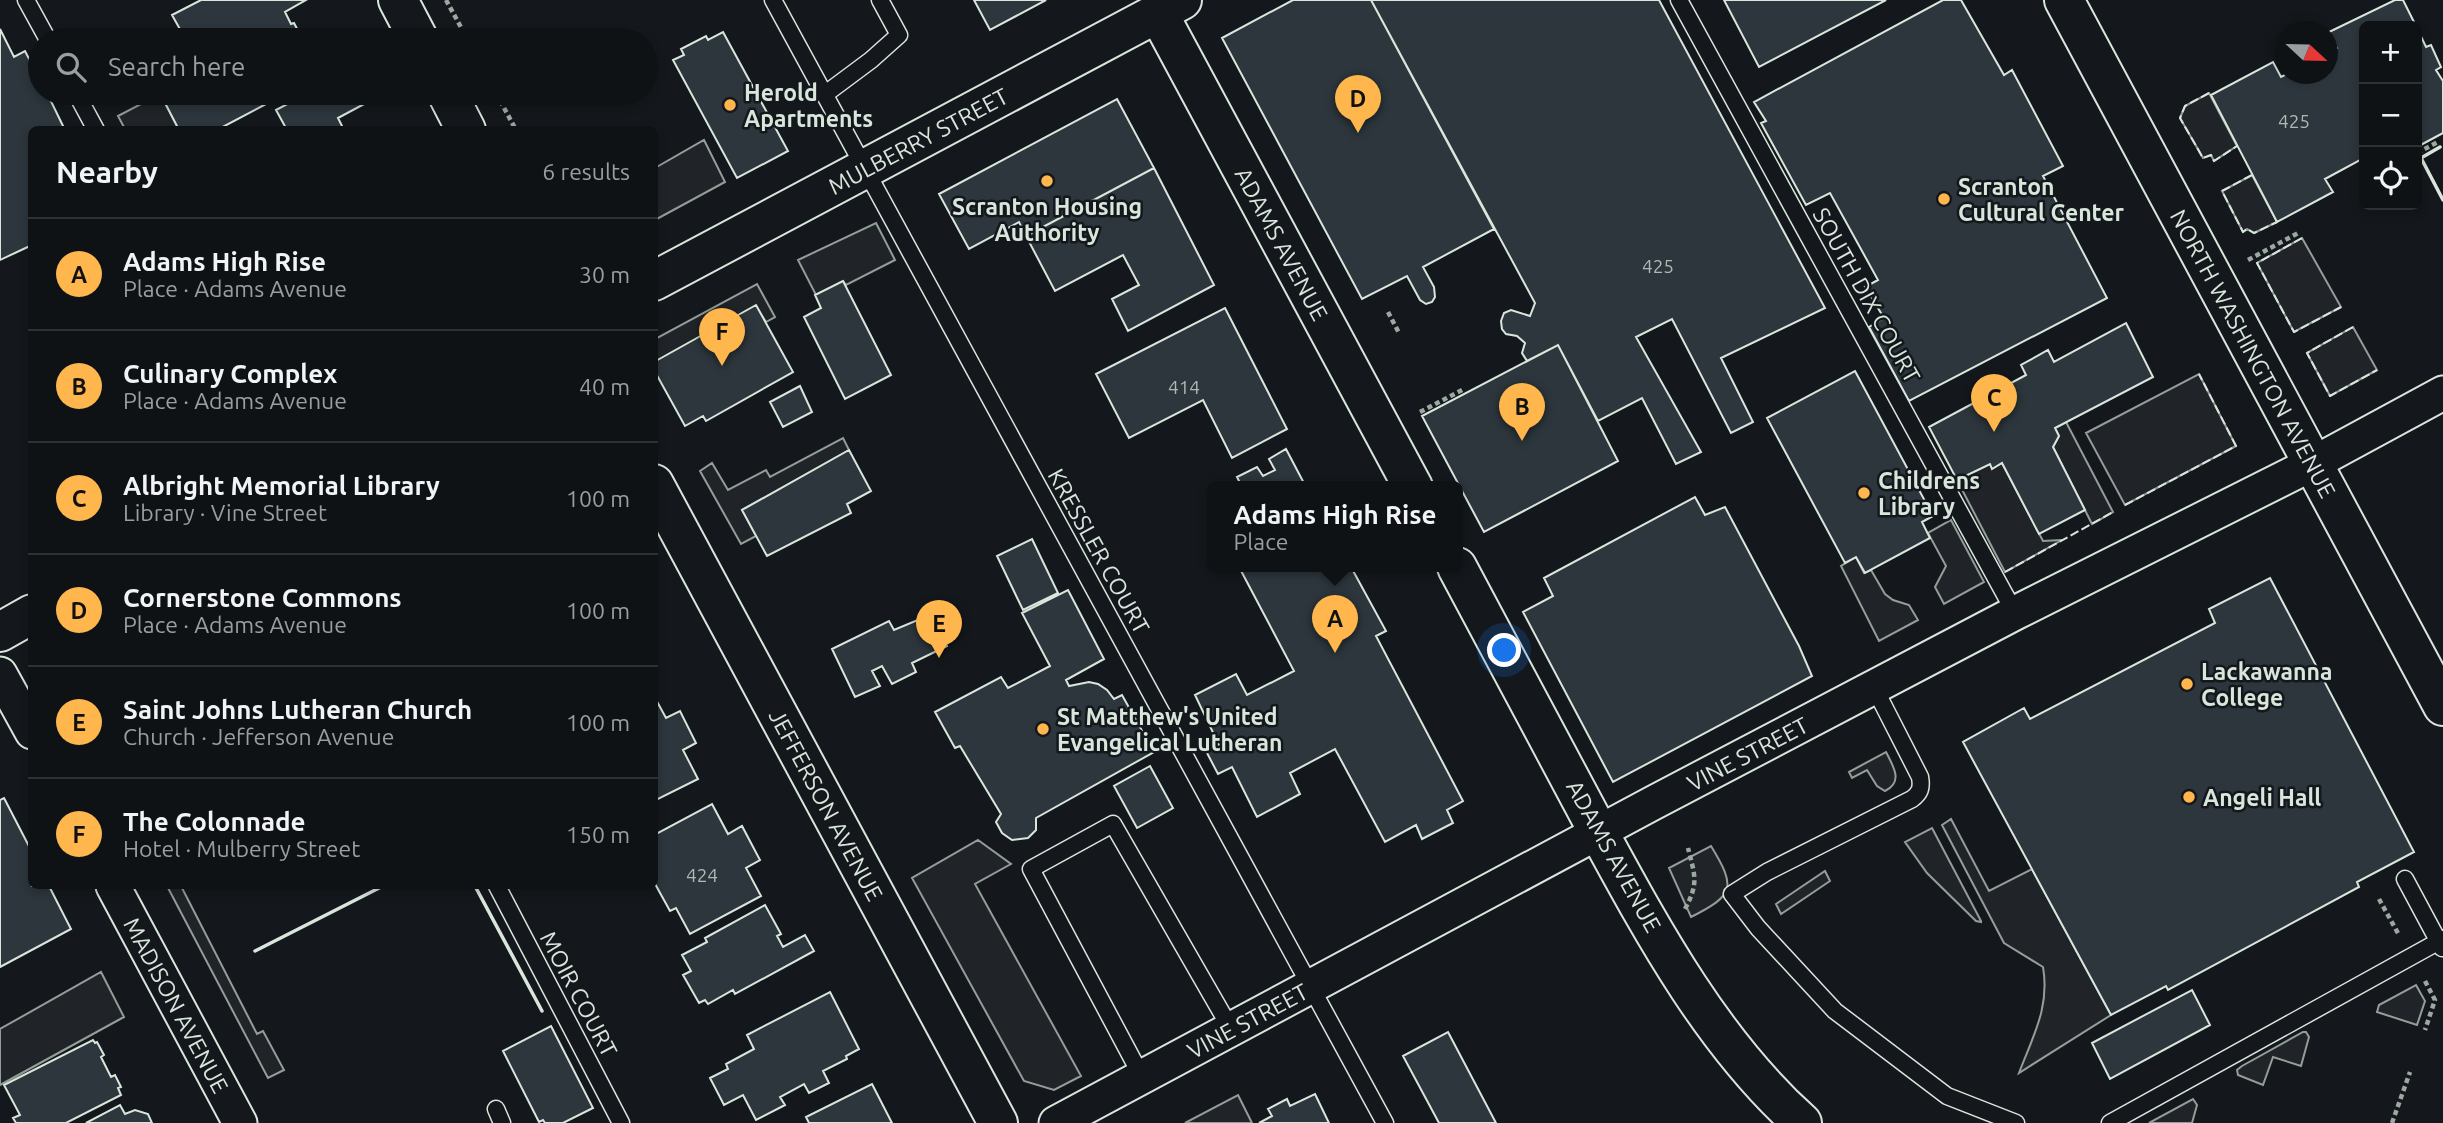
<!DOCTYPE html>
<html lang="en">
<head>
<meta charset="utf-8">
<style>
  :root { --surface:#0f1215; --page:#181b1e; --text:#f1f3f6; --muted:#9b9ea0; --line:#2f3234; --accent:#ffb74d }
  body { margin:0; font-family:Ubuntu,sans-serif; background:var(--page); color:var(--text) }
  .controls { position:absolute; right:21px; top:21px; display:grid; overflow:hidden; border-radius:10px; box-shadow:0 4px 10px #0003 }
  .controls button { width:63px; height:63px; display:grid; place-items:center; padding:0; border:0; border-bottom:2px solid var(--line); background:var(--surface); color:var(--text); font:35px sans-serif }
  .compass { position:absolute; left:2275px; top:21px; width:63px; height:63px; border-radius:50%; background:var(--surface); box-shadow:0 4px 10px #0003; rotate:112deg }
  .you { position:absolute; left:1505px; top:651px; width:24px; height:24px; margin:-18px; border:5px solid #fff; border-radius:50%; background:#1a73e8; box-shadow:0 0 0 10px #1a73e833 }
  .badge { display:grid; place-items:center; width:46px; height:46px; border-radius:50%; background:var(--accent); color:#111; font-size:23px; font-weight:700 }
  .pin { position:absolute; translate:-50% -58px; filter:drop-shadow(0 2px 4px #0008) }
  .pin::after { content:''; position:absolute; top:37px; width:24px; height:21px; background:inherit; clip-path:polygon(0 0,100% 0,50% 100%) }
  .popup { position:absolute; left:1207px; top:481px; width:256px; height:91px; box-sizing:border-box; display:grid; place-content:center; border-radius:10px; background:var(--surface); filter:drop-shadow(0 2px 5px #0005); font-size:23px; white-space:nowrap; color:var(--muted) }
  .popup b { font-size:26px; color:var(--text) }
  .popup::after { content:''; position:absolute; left:50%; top:100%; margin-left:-14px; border:14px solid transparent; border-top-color:var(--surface) }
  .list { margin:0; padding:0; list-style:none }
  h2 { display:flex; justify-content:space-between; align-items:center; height:91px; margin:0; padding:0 28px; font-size:30px }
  h2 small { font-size:23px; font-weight:400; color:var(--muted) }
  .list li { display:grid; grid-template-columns:46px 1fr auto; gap:21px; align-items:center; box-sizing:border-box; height:112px; padding:0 28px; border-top:2px solid var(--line) }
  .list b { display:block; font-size:26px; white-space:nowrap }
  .list p { margin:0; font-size:23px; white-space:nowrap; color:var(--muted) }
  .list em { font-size:23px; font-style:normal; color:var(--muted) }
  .icon { flex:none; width:38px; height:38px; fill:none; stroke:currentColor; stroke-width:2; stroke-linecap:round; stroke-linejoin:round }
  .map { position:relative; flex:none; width:2443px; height:1123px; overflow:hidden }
  .search { position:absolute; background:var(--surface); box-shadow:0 4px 10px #0003; left:28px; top:28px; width:630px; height:77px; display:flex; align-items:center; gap:18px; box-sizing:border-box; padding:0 24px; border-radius:38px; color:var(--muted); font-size:26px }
  .panel { position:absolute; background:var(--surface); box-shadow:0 4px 10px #0003; left:28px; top:126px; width:630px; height:763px; border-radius:10px }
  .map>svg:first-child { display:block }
  .green { fill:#202428; stroke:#939e99; stroke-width:2 }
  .building { fill:#2c363c; stroke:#d8e6dc; stroke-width:2 }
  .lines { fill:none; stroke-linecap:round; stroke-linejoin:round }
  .service-casing { stroke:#d8e6dc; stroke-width:19 }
  .minor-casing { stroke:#d8e6dc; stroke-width:37 }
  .tertiary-casing { stroke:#d8e6dc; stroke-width:42 }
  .secondary-casing { stroke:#d8e6dc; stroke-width:42 }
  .primary-casing { stroke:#d8e6dc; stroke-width:42 }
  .trunk-casing { stroke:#d8e6dc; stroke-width:42 }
  .path { stroke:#9da8a2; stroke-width:4.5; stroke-dasharray:5 3.5; stroke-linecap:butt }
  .service { stroke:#14181c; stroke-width:16 }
  .minor { stroke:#14181c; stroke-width:33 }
  .tertiary { stroke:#14181c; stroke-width:38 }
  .secondary { stroke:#14181c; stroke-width:38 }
  .primary { stroke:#14181c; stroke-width:38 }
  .trunk { stroke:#14181c; stroke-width:38 }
  .fence { stroke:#d8e6dc; stroke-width:2; stroke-dasharray:9 3.5; stroke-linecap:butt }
  .wall { stroke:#d8e6dc; stroke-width:3.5 }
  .poi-dot { fill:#ffb74d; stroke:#14181c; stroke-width:2.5 }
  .labels { text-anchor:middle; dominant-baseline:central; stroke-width:5; stroke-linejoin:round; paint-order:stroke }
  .number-label { font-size:19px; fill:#adbab4 }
  .poi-label { font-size:23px; font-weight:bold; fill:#d8e6dc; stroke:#14181c; text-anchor:start }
  .street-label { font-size:23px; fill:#d8e6dc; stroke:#14181c }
</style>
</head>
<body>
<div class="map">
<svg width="2443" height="1123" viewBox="0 0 2443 1123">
  <rect width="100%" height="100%" fill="#14181c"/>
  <!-- green -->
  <path class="green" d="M2209 93 2237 146 2214 161 2211 155 2203 158 2180 118 2185 106Z
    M160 94 179 129H125L118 116Z
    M704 140 725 182 655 220V168Z
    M2252 175 2277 222 2254 233 2247 229 2243 232 2222 191Z
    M876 223 895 260 846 285 843 281 816 295 798 260Z
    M2302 238 2341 307 2294 332 2257 263Z
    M757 284 775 317 766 322 756 306 655 362V339Z
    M2353 327 2377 370 2330 396 2307 353Z
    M2199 374 2236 446 2125 505 2086 433Z
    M2066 422 2113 512 2092 524 2053 447 2059 436 2055 428Z
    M843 438 849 450 742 510 756 536 741 544 700 471 712 463 728 490 766 470 770 477Z
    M2002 463 2043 541 2062 540 2005 572 1957 480 1990 464 1992 468Z
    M1951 520 1984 582 1944 604 1935 587 1946 566 1928 533Z
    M1856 557 1864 573 1871 570 1885 594 1893 600 1909 605 1918 620 1879 641 1841 566Z
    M1886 752C1893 766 1904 782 1885 791L1877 786 1867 770 1852 778 1849 772Z
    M1951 819 1989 891 2032 869 2111 1015 2019 1073C2033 1036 2050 1007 2043 967L2004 943 1942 825Z
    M1932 828 1981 921V922L1976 921 1927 873 1905 842Z
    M978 840 1011 864 975 884 1081 1076 1054 1090 1024 1081 912 878Z
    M1711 846C1736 887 1735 895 1691 917L1669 868Z
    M1825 871 1830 881 1781 914 1776 904Z
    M167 886H181L257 1034 263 1031 284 1070 268 1078Z
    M101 972 124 1017 0 1085V1029Z
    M2416 985 2425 1001 2417 1025 2377 1012 2379 1005Z
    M2303 1032H2306L2309 1037 2301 1066 2273 1057 2263 1085 2238 1075 2237 1070 2242 1066Z
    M1238 1095 1252 1123H1185Z
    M2193 1099 2197 1105 2192 1123H2149Z"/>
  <!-- building -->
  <path class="building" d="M201 0H306L285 12 291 24 294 23 303 40H241L240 37 233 40H186L172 15Z
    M974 0H1046L990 30Z
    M1293 0H1371L1494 229 1423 267 1434 287 1435 297 1432 302 1426 304 1420 300 1407 276 1362 299 1222 38Z
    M1371 0H1659L1825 308 1721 358 1753 422 1731 433 1672 319 1636 337 1701 452 1676 464 1642 398 1598 421 1558 345 1527 361 1522 353 1525 343 1517 336 1506 334 1502 329 1501 321 1504 313 1511 310 1530 316 1535 303Z
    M1724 0H1886L1759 67Z
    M1943 0H1961L2004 75 2012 70 2063 166 2043 176 2107 298 1909 401 1869 327 1884 318 1865 287 1878 280 1830 193 1806 205 1761 123 1766 121 1754 102Z
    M2395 0H2403L2416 26H2364V158L2325 179 2333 192 2277 222 2211 95 2273 62 2281 77 2287 74H2328V53L2337 48 2329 32Z
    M2417 28 2426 47 2431 45 2441 67 2436 70 2443 81V133L2417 147Z
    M0 29 14 57 25 51 40 80V93H47L65 130H32V245L0 260Z
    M723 32 788 151 737 178 673 60 684 55 681 49 706 36 708 40Z
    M175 93H287L217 130H179L163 99Z
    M308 93H360L366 103 338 118 344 130H287L276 110Z
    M1117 99 1154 168 1026 236 1019 222 969 249 939 194Z
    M1154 168 1214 285 1128 331 1112 299 1139 285 1123 255 1055 291 1026 236Z
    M843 281 891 375 845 399 804 317 821 308 815 295Z
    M756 305 793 372 706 421 703 416 685 426 654 370V362Z
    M1225 308 1287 429 1232 458 1203 400 1129 438 1096 374Z
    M2126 323 2153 377 2055 428 2059 436 2053 447 2085 510 2039 534 2002 463 1992 469 1990 464 1957 480 1929 427 2026 375 2021 365 2048 350 2054 362Z
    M1558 345 1618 461 1484 532 1422 416Z
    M1855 371 1933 516 1922 522 1930 538 1865 573 1856 557 1845 563 1767 418Z
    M800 386 812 412 783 427 770 402Z
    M1286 449 1306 487H1242L1237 477 1257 467 1263 476 1275 470 1269 459Z
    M849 450 871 491 847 504 851 513 767 556 742 510Z
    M1695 497 1705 515 1725 507 1799 646 1812 676 1613 782 1523 612 1553 596 1544 578Z
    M1032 539 1058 593 1023 610 997 556Z
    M1239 567H1351L1386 631 1376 636 1463 801 1447 810 1453 823 1422 839 1416 825 1385 842 1335 749 1290 773 1300 794 1257 817 1232 767 1218 774 1206 751 1219 745 1195 695 1236 674 1247 695 1294 671Z
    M2270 578 2414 852 2357 882 2359 887 2168 990 2166 986 2111 1015 1963 742 2024 708 2030 719 2215 623 2209 609Z
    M1068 590 1104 659 1066 680 1069 686 1089 682 1098 684 1107 690 1114 699 1122 695 1154 752 1036 818V830L1028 838 1012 840 1002 833 996 822 1001 814 960 746 955 748 935 712 1001 677 1008 688 1050 666 1022 613Z
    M932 614 947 646 912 663 916 672 892 684 882 666 872 671 880 686 855 697 832 649 889 621 894 630Z
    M654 696 666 718 680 711 696 743 683 750 698 779 654 801Z
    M1150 766 1173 808 1137 828 1114 786Z
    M4 798 32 852V886H49L71 929 0 967V800Z
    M712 804 728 834 742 826 760 860 746 868 761 896 690 934 676 908 670 911 654 882V869L656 868 654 835Z
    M765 905 781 934 777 936 783 947 805 935 814 951 735 994 733 990 708 1004 705 1000 699 1003 683 975 691 971 682 955 707 942 705 938Z
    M2192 990 2210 1025 2110 1079 2092 1043Z
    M830 992 859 1049 846 1056 847 1059 823 1071 829 1083 809 1093 804 1084 780 1097 785 1105 756 1120 743 1095 724 1105 710 1078 728 1069 726 1064 754 1049 747 1035Z
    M551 1026 593 1108 563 1123H545L543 1120 539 1122 503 1051Z
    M1448 1032 1496 1123H1439L1403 1056Z
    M93 1040 95 1043 97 1042 104 1055 101 1057 111 1077 115 1075 121 1087 118 1088 121 1095 66 1123H16L13 1118 20 1115 4 1085Z
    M872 1084 892 1123H809L806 1117Z
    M1315 1094 1329 1123H1259L1272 1116 1268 1109 1287 1099 1290 1106Z
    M120 1105 125 1114 135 1110 148 1114 152 1123H86Z"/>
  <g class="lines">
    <!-- service casing -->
    <g class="service-casing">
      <path id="service" d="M26 0 48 40
        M773 0 1385 1123
        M1679 0 2015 613
        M76 93 96 130
        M824 95 871 60 899 35 880 0
        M1874 687 1920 777C1922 788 1920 793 1912 799L1767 872 1732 894 1758 928 1835 1011 1947 1096 2016 1123
        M2405 879 2442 948
        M497 886 621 1123
        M1142 1077 1031 869 1113 824 1231 1029
        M496 1109 502 1123
        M2110 1123 2443 939"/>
    </g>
    <!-- minor casing -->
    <g class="minor-casing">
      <g id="minor">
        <path d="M0 674 32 732"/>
        <path id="s1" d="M113 886 240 1123"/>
        <path id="s2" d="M1056 1123 1653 803 2015 613 2312 464 2443 393"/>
      </g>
    </g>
    <!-- tertiary casing -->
    <g class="tertiary-casing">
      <path id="tertiary" d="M1599 833C1655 936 1714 1044 1802 1123"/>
    </g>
    <!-- secondary casing -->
    <g class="secondary-casing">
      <g id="secondary">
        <path id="s3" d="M2064 0 2443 706"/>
        <path id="s4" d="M1158 13 1413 487"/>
        <path id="s5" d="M654 484 998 1123"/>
        <path d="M1457 567 1599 833"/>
      </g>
    </g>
    <!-- primary casing -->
    <g class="primary-casing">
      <path id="primary" d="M0 632 32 614"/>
    </g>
    <!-- trunk casing -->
    <g class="trunk-casing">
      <g id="trunk">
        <path d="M398 0 419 40"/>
        <path d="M447 93 466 130"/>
        <path id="s6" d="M654 281 1182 0"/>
      </g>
    </g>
    <!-- path -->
    <path class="path" d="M446 0 468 40
      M496 93 516 130
      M2417 153 2438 142
      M2248 260 2300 232
      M1388 312 1399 333
      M1420 412 1464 389
      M2379 899 2399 935
      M1685 909C1699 883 1695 876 1688 848
      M2425 981 2435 1000 2425 1030
      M2392 1123 2410 1072"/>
    <!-- service -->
    <use href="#service" class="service"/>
    <!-- minor -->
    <use href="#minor" class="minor"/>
    <!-- tertiary -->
    <use href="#tertiary" class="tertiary"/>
    <!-- secondary -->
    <use href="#secondary" class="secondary"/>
    <!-- primary -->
    <use href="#primary" class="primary"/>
    <!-- trunk -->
    <use href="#trunk" class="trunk"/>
    <!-- fence -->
    <path class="fence" d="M2209 93 2185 106 2180 118 2203 158 2211 155 2214 161 2237 146
      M2252 175 2222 191 2243 232 2247 229 2254 233 2277 222
      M2302 238 2257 263 2294 332 2341 307
      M2353 327 2307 353 2330 396 2377 370
      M2125 505 2236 446 2199 374
      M2005 572 2113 512"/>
    <!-- wall -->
    <path class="wall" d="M2440 147 2421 158 2443 200
      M475 886 542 1011
      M255 951 383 886"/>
  </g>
  <!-- markers -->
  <g class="poi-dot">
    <circle cx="730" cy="105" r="7"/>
    <circle cx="1047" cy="181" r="7"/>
    <circle cx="1944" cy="199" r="7"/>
    <circle cx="1864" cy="493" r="7"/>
    <circle cx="2187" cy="684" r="7"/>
    <circle cx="1043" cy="729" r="7"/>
    <circle cx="2189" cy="797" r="7"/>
  </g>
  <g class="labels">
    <!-- number labels -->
    <g class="number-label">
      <text x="2294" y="121">425</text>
      <text x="1658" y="266">425</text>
      <text x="1184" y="387">414</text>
      <text x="702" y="875">424</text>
    </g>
    <!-- poi labels -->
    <g class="poi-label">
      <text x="744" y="92">Herold<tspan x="744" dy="26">Apartments</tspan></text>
      <text x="1958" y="186">Scranton<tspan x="1958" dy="26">Cultural Center</tspan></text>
      <text x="1047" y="206" text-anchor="middle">Scranton Housing<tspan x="1047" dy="26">Authority</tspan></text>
      <text x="1878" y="480">Childrens<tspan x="1878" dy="26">Library</tspan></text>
      <text x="2201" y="671">Lackawanna<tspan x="2201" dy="26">College</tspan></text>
      <text x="1057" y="716">St Matthew's United<tspan x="1057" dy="26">Evangelical Lutheran</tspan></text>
      <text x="2203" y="797">Angeli Hall</text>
    </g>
    <!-- street labels -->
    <g class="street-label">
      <text stroke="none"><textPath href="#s6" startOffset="299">MULBERRY STREET</textPath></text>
      <text stroke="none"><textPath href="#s4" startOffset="262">ADAMS AVENUE</textPath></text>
      <text transform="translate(1867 295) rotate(61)">SOUTH DIX COURT</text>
      <text stroke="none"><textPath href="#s3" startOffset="401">NORTH WASHINGTON AVENUE</textPath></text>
      <text transform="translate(1099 551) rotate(61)">KRESSLER COURT</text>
      <text stroke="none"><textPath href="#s2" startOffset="784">VINE STREET</textPath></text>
      <text stroke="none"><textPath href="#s5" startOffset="364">JEFFERSON AVENUE</textPath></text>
      <text transform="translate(1614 856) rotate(61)">ADAMS AVENUE</text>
      <text transform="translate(579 994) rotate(62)">MOIR COURT</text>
      <text stroke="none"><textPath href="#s1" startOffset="135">MADISON AVENUE</textPath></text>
      <text stroke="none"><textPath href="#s2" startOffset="217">VINE STREET</textPath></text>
    </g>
  </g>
</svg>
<div class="controls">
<button>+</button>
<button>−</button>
<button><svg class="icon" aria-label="locate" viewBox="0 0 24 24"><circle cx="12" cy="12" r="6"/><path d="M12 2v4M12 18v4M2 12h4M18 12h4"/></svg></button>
</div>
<svg class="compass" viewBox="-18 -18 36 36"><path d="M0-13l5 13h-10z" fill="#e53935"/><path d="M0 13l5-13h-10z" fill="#9b9ea0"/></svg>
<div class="you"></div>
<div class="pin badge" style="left:1335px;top:653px">A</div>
<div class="popup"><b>Adams High Rise</b>Place</div>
<div class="pin badge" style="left:1522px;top:441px">B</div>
<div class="pin badge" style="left:1994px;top:432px">C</div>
<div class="pin badge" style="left:1358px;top:133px">D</div>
<div class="pin badge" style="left:939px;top:658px">E</div>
<div class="pin badge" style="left:722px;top:366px">F</div>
<div class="search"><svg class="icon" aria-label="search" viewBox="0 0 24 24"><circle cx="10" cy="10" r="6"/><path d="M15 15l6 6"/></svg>Search here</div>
<section class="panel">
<h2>Nearby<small>6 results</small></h2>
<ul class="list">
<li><span class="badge">A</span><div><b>Adams High Rise</b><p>Place · Adams Avenue</p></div><em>30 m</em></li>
<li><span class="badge">B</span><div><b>Culinary Complex</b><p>Place · Adams Avenue</p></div><em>40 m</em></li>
<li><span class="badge">C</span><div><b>Albright Memorial Library</b><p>Library · Vine Street</p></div><em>100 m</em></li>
<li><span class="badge">D</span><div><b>Cornerstone Commons</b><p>Place · Adams Avenue</p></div><em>100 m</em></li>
<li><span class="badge">E</span><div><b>Saint Johns Lutheran Church</b><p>Church · Jefferson Avenue</p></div><em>100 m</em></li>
<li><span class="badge">F</span><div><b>The Colonnade</b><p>Hotel · Mulberry Street</p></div><em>150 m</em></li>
</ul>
</section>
</div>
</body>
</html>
